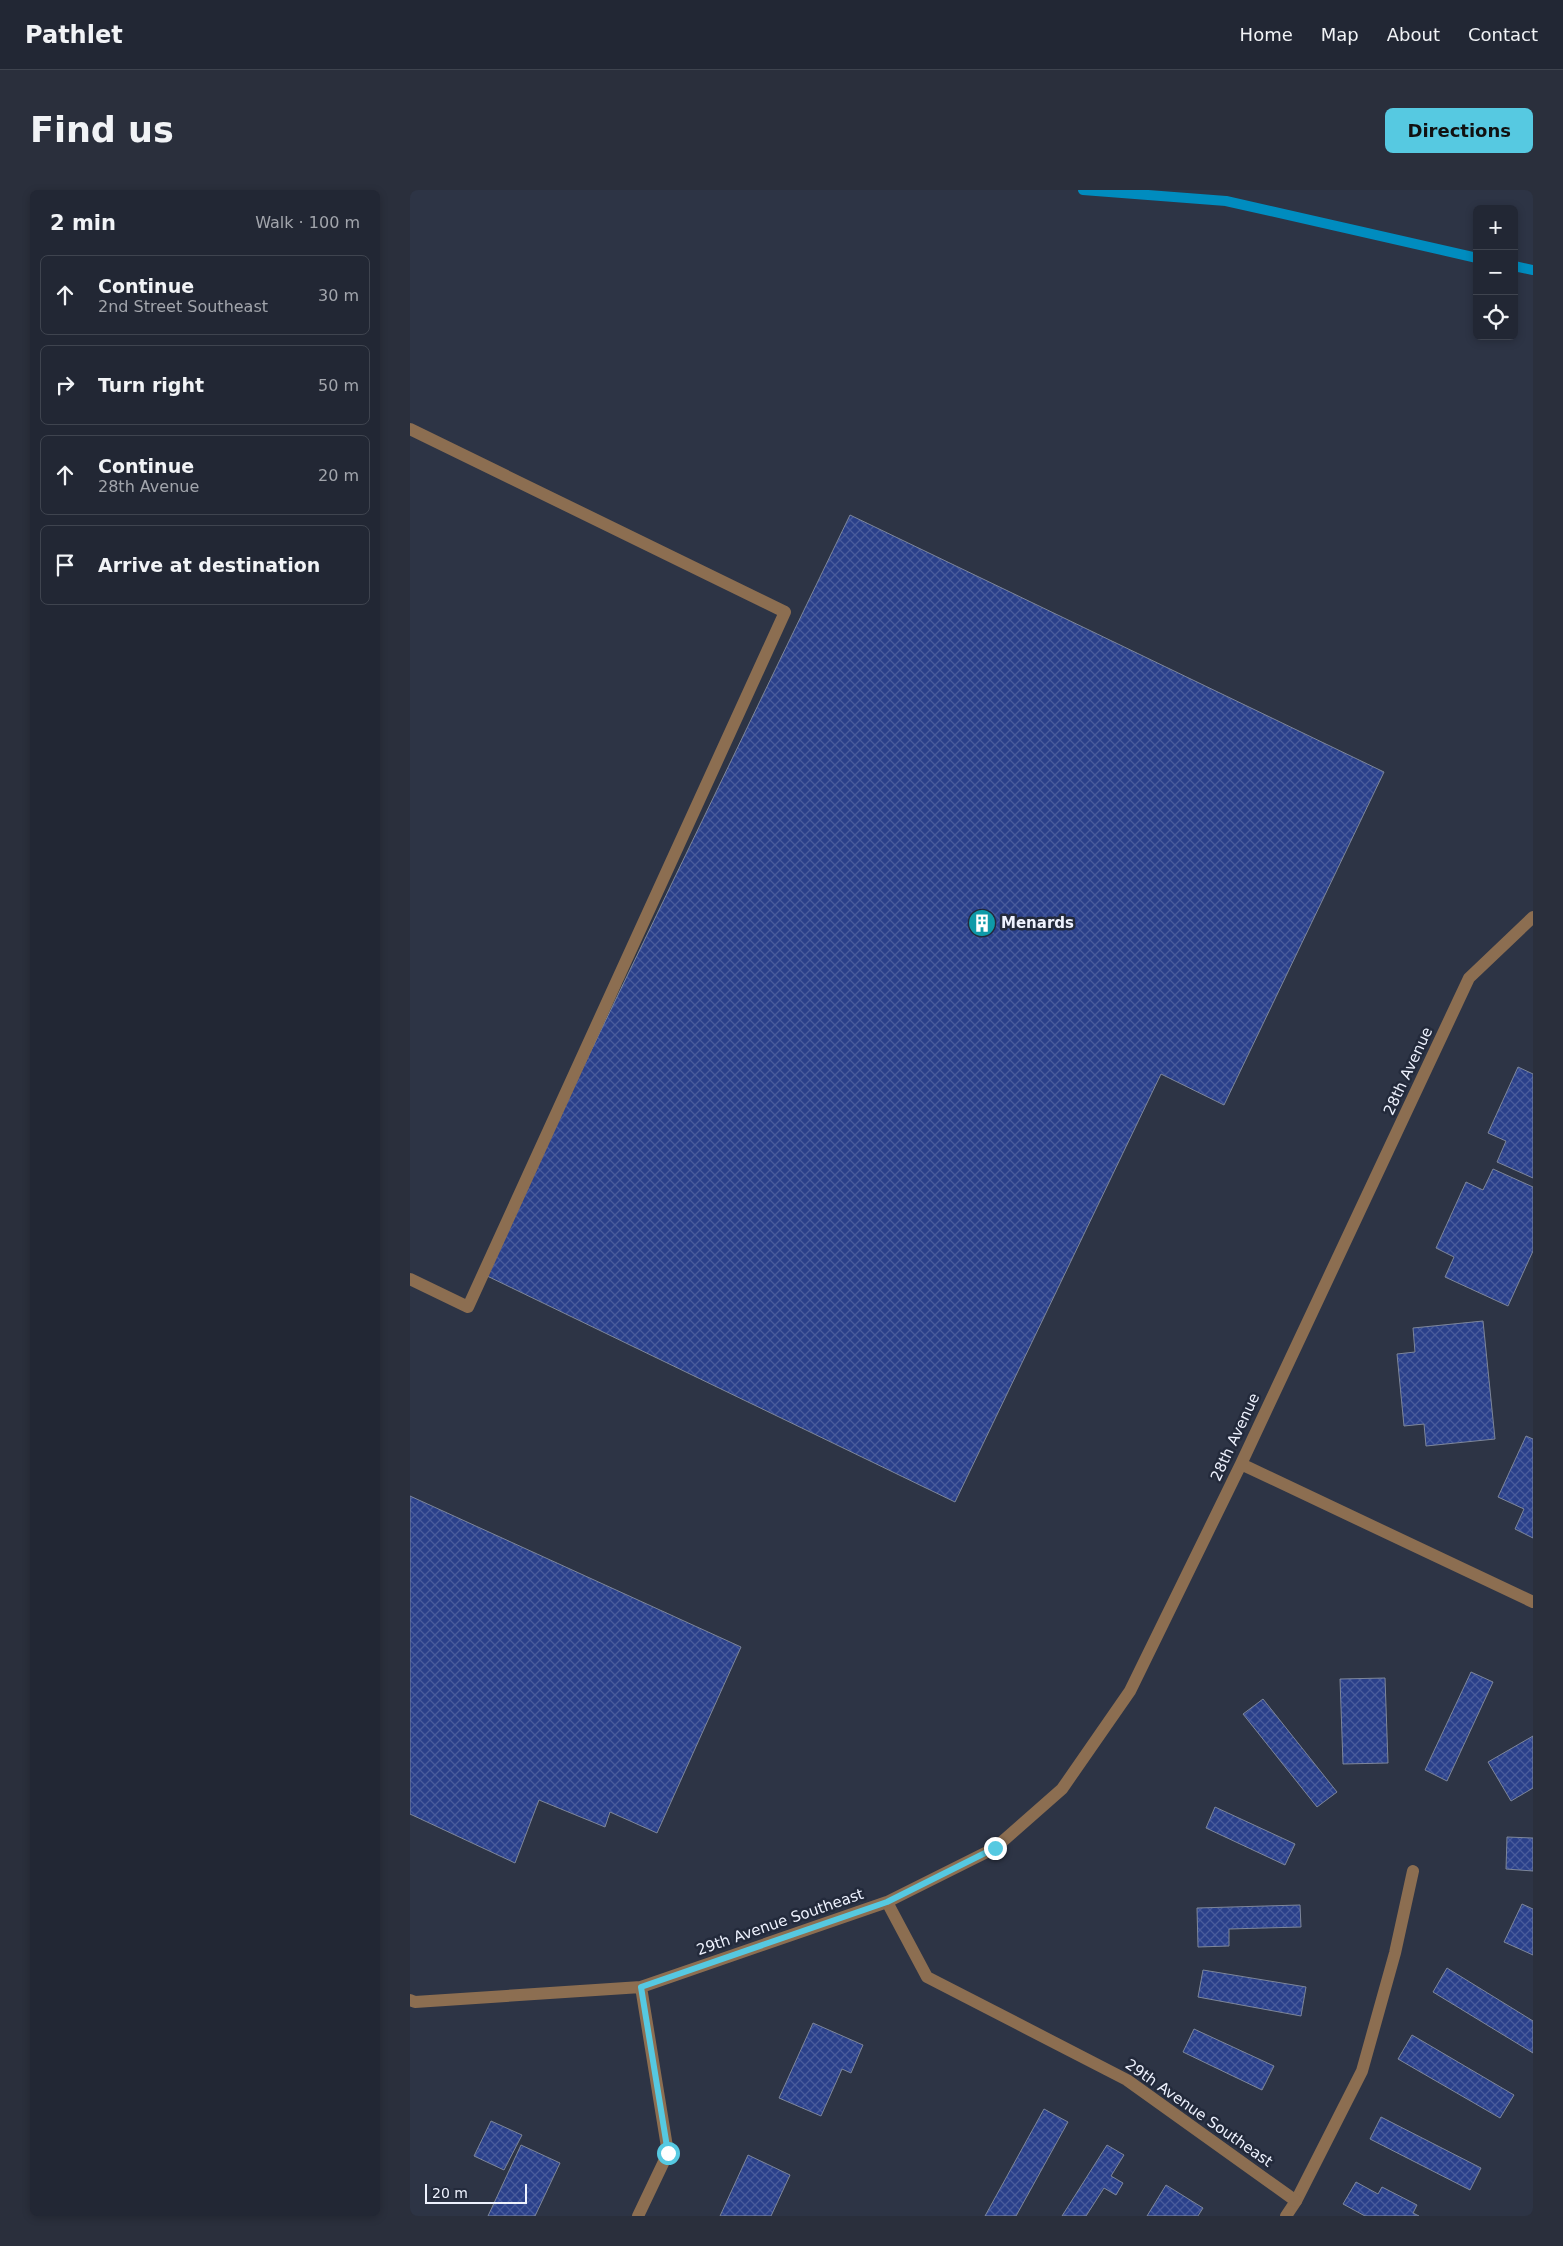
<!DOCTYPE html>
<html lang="en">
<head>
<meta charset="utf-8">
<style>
  :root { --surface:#222734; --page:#2a2f3c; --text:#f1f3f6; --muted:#a2a5ac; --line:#3f444f; --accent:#56c9e1 }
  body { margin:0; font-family:"DejaVu Sans",sans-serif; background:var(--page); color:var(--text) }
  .controls { position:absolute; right:15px; top:15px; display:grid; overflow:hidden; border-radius:8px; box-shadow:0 2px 8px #0003 }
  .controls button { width:45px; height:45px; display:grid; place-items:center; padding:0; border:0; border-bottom:1px solid var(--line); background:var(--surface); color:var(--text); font:25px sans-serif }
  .scale { position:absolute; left:15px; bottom:12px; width:102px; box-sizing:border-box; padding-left:5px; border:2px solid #eef2fe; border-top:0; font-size:14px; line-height:18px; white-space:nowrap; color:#eef2fe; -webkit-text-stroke:4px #232a3b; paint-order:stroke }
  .stop { position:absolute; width:15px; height:15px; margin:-11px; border:4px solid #56c9e1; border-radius:50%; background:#fff }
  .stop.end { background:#56c9e1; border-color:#fff; box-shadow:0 1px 5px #0008 }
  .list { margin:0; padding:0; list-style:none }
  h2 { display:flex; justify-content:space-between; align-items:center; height:65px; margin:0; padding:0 20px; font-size:21px }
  h2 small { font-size:16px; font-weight:400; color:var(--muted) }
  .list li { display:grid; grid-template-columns:32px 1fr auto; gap:15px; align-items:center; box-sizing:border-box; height:80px; margin:0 10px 10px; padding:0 10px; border:1px solid var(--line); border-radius:8px }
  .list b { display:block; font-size:19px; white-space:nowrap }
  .list p { margin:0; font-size:16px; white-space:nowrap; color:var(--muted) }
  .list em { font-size:16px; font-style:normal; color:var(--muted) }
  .icon { flex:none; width:28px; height:28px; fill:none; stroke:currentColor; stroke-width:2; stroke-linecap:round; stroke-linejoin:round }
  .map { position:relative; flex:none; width:1123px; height:2026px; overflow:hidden; border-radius:8px }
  header { display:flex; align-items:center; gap:30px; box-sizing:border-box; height:70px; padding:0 25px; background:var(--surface); border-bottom:1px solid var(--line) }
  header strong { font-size:24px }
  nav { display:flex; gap:28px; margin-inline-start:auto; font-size:18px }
  .intro { display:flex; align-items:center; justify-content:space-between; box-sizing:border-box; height:120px; padding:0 30px }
  h1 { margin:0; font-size:35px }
  .button { padding:12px 22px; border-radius:8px; background:var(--accent); color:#111; font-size:18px; font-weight:700 }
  main { display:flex; gap:30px; padding:0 30px }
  aside { flex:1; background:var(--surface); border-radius:8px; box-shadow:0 2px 8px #0003 }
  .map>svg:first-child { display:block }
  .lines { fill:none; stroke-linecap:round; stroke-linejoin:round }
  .stream { stroke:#008cbf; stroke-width:10 }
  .building { fill:url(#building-cross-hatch); stroke:#7d869a }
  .service { stroke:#8c6e51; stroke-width:12 }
  .minor { stroke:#8c6e51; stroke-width:12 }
  .route { stroke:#56c9e1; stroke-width:6 }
  .labels { text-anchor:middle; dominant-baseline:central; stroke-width:5; stroke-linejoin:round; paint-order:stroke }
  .poi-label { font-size:15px; font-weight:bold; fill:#eef2fe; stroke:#232a3b; text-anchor:start }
  .street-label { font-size:15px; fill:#eef2fe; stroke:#232a3b }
</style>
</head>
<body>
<header>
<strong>Pathlet</strong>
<nav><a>Home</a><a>Map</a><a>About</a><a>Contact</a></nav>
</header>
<div class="intro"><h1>Find us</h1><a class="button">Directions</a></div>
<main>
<aside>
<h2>2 min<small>Walk · 100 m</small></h2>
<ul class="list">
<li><svg class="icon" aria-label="ahead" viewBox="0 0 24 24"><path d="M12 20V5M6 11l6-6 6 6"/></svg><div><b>Continue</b><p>2nd Street Southeast</p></div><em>30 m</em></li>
<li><svg class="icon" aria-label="right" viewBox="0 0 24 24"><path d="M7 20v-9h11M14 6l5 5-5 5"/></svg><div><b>Turn right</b></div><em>50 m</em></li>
<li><svg class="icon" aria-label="ahead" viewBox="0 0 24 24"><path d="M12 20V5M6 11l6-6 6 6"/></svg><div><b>Continue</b><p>28th Avenue</p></div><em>20 m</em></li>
<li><svg class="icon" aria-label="arrive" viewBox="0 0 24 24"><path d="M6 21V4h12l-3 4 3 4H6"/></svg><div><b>Arrive at destination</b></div></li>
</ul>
</aside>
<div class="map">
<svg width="1123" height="2026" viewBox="0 0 1123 2026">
  <defs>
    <pattern id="building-cross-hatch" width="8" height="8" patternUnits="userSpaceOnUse" patternTransform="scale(1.25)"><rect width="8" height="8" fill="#2a408a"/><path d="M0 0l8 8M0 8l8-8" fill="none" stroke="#495c9c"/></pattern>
  </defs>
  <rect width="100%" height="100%" fill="#2d3445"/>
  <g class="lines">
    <!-- stream -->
    <path class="stream" d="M673 0 816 11 1067 68
      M1104 76 1123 80"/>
  </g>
  <!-- building -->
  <path class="building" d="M440 325 974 582 814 915 751 884 545 1312 73 1084Z
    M1108 877 1123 884V988L1087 972 1096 951 1078 943Z
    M1083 979 1123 997V1061L1098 1116 1035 1087 1044 1067 1026 1058 1056 992 1073 1000Z
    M1073 1131 1085 1249 1016 1256 1014 1234 994 1236 987 1164 1005 1162 1003 1138Z
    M1116 1246 1123 1249V1348L1105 1339 1114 1319 1088 1307Z
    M0 1306 331 1457 247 1643 200 1622 195 1637 129 1610 105 1673 0 1624Z
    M1061 1482 1083 1492 1037 1591 1015 1580Z
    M975 1488 978 1573 933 1574 930 1489Z
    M853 1509 927 1602 907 1617 833 1524Z
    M1123 1546V1598L1101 1611 1078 1572Z
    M805 1617 885 1654 875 1675 796 1638Z
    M1097 1647 1123 1648V1681L1096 1679Z
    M1112 1714 1123 1719V1765L1094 1752Z
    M890 1715 891 1737 819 1739V1756L788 1757 787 1718Z
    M1037 1778 1123 1831V1863L1023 1802Z
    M793 1780 896 1797 891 1826 788 1807Z
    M403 1833 453 1855 441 1883 432 1879 411 1926 369 1908Z
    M784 1839 864 1876 852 1900 773 1862Z
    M1002 1845 1104 1905 1090 1928 988 1869Z
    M634 1919 658 1932 606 2026H575Z
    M971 1927 1071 1978 1060 2000 960 1949Z
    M81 1931 112 1945 94 1980 64 1966Z
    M111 1955 150 1973 125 2026H78Z
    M697 1955 714 1965 701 1986 713 1993 706 2005 694 1998 676 2026H652Z
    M338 1965 380 1985 361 2026H310Z
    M946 1992 968 2004 972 1997 1007 2015 1003 2023 1009 2026H955L933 2014Z
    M756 1995 793 2018 788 2026H737Z"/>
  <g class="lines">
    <!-- service -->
    <path class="service" d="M0 239 375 422 58 1117 0 1089
      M876 2026 886 2011 952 1881 985 1763 1003 1681"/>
    <!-- minor -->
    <path class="minor" d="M831 1274 1123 1412
      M477 1712 585 1658 652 1599 720 1501 831 1274 1059 788 1123 727
      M0 1810 5 1812 231 1797 477 1712 517 1787 717 1890 886 2011
      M228 2026 258 1963 231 1797"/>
  </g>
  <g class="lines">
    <!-- route -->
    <path class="route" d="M258 1963 231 1797 477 1712 585 1658"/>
  </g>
  <!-- icons -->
  <defs>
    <g id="building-disc" transform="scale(1.4375)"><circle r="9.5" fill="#0f9aa8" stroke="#232a3b"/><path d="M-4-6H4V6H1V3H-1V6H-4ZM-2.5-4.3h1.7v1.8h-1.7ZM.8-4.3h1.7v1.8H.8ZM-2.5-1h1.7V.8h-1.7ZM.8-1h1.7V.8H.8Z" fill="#fff"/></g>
  </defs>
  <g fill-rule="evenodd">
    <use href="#building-disc" x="572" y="733"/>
  </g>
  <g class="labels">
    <!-- poi labels -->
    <g class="poi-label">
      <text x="591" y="733">Menards</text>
    </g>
    <!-- street labels -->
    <g class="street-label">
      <text transform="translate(998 881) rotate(-65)">28th Avenue</text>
      <text transform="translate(825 1247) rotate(-65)">28th Avenue</text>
      <text transform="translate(370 1732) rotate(-19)">29th Avenue Southeast</text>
      <text transform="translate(789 1923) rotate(35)">29th Avenue Southeast</text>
    </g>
  </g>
</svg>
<div class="controls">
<button>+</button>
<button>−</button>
<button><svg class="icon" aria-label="locate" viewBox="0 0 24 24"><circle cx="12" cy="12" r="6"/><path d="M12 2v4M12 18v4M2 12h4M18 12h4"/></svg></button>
</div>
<div class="scale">20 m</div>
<div class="stop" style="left:258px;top:1963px"></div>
<div class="stop end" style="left:585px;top:1658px"></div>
</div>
</main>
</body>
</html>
